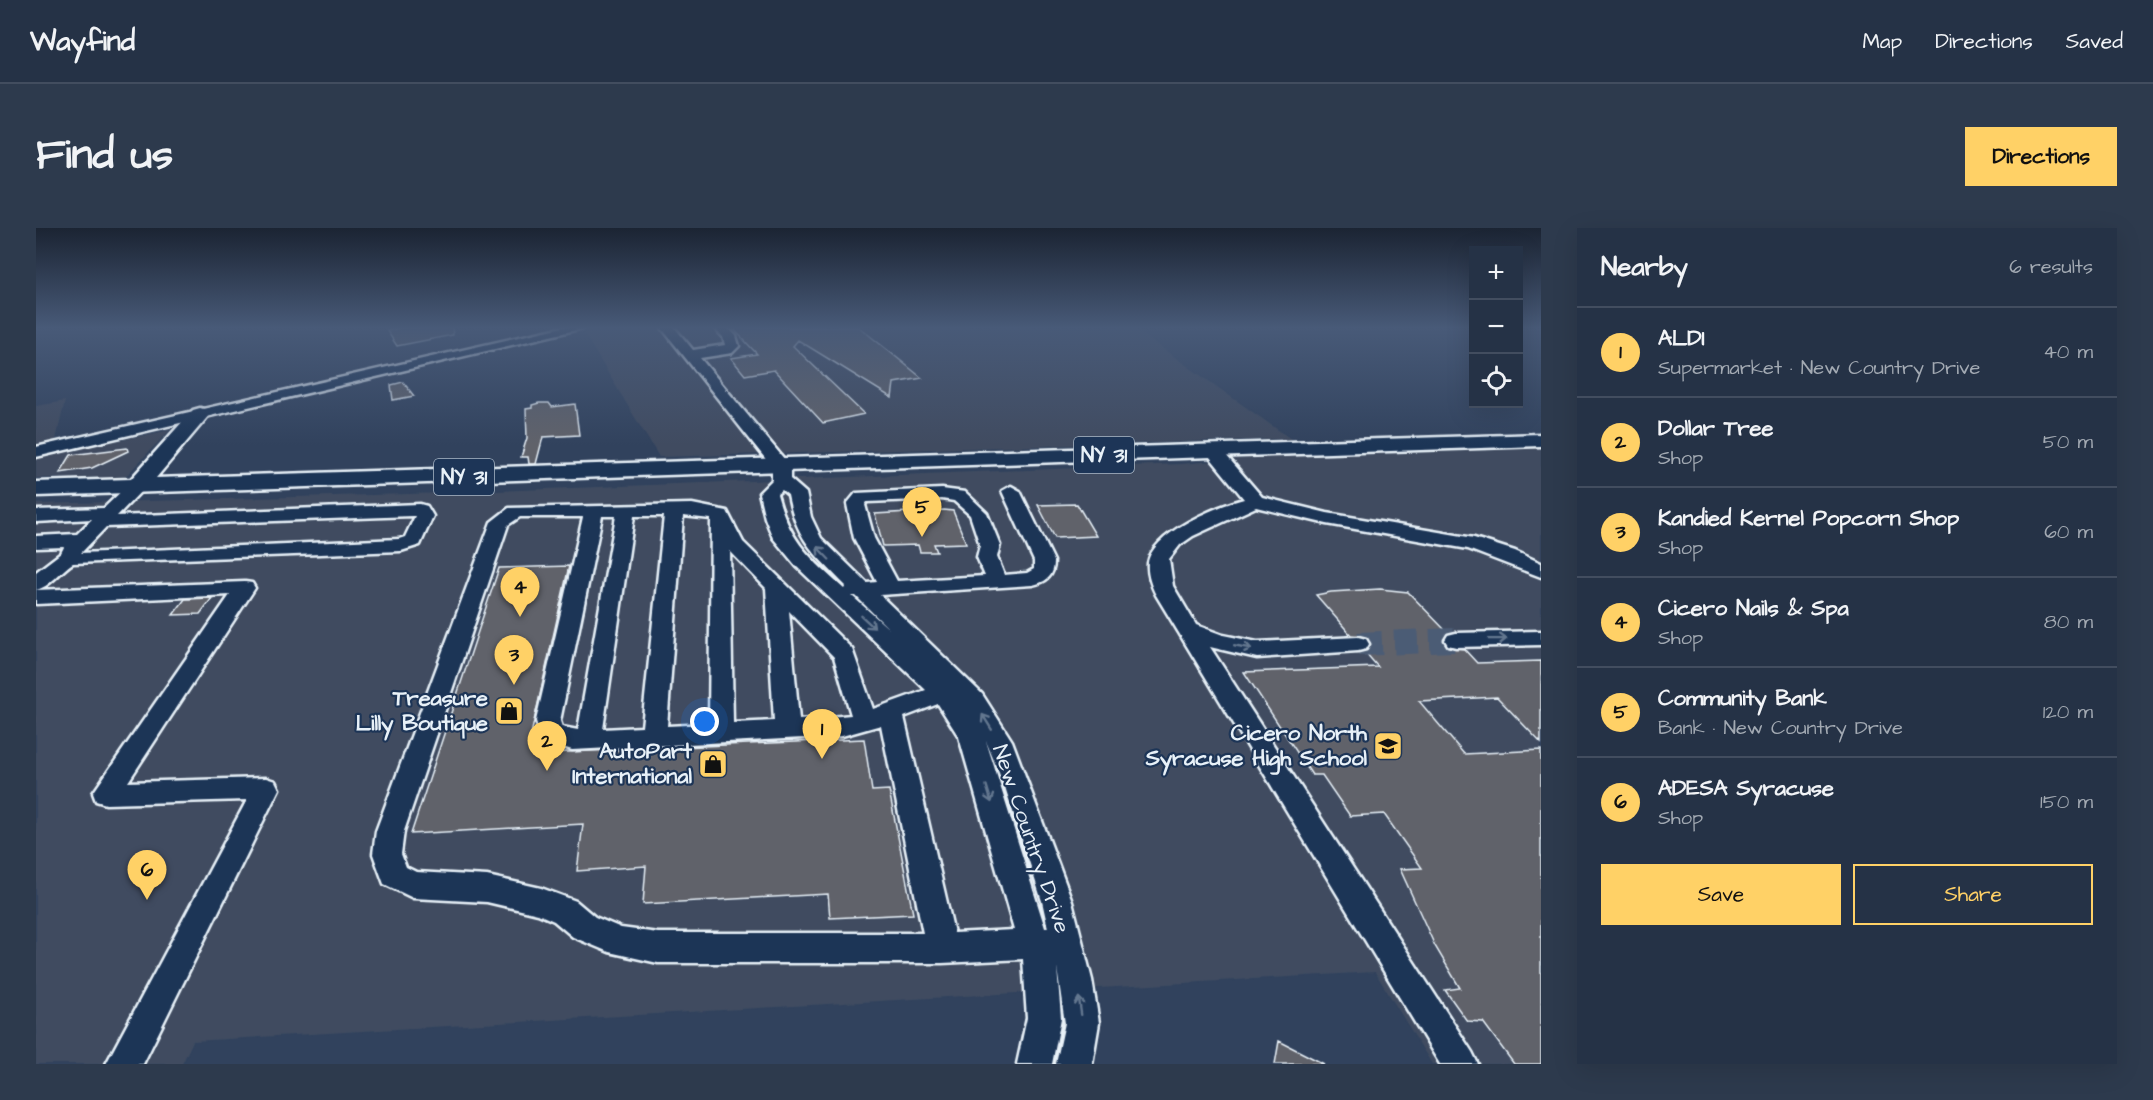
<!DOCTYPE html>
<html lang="en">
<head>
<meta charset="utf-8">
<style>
  :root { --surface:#253246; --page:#2d3a4d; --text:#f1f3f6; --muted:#a3aab3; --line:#424d5f; --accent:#ffd166 }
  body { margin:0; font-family:"Architects Daughter",sans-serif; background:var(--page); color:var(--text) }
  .controls { position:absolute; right:18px; top:18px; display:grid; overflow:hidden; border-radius:0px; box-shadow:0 6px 24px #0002 }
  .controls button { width:54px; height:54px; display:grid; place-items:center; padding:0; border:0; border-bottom:2px solid var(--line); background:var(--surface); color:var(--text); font:30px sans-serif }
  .you { position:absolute; left:669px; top:494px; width:21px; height:21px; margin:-15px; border:4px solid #fff; border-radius:50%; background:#1a73e8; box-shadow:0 0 0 9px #1a73e833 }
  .badge { display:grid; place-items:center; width:39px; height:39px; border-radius:50%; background:var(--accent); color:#111; font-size:20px; font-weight:700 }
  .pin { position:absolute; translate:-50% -50px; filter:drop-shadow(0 2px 3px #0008) }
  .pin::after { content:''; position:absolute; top:32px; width:21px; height:18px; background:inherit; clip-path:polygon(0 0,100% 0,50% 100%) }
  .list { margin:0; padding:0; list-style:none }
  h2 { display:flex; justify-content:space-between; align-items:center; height:78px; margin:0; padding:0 24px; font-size:26px }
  h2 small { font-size:20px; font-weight:400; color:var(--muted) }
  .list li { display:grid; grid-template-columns:39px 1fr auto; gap:18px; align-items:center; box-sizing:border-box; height:90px; padding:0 24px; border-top:2px solid var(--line) }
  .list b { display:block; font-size:22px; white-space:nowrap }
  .list p { margin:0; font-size:20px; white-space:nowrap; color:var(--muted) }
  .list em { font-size:20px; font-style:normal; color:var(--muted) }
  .actions { display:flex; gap:12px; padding:18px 24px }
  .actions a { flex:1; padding:14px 0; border:2px solid var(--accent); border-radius:0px; text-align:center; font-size:21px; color:var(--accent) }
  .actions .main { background:var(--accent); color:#111 }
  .icon { flex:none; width:33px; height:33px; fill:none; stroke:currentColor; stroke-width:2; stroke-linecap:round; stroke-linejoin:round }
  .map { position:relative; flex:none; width:1505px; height:836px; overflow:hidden; border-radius:0px }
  header { display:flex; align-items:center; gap:36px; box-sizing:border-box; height:84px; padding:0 30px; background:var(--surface); border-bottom:2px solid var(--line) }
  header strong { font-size:28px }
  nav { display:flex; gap:33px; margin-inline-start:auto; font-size:21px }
  .intro { display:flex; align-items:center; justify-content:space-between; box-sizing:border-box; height:144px; padding:0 36px }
  h1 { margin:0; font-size:42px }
  .button { padding:15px 27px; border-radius:0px; background:var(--accent); color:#111; font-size:21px; font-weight:700 }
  main { display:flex; gap:36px; padding:0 36px }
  aside { flex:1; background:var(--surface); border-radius:0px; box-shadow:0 6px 24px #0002 }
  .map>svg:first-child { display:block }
  .built { fill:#3f4c61 }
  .building { fill:#61626b; stroke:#e8f1f8; stroke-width:1.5 }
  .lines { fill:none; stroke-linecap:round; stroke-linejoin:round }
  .minor-tunnel { stroke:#4c5c74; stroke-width:24; stroke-dasharray:24 12; stroke-linecap:butt }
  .minor-casing { stroke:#e8f1f8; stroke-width:5 }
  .major-casing { stroke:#e8f1f8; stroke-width:5 }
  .minor { fill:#1d3557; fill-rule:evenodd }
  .major { fill:#1d3557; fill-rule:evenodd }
  .oneway { stroke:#64778f }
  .labels { text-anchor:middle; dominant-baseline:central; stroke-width:4.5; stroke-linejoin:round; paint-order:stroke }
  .shield { fill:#1d3557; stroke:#abb9c8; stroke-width:1.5 }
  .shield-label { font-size:21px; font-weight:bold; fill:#e8f1f8 }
  .poi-label { font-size:22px; font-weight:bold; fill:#e8f1f8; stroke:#1d3557; text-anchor:end }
  .street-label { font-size:22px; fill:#e8f1f8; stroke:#1d3557 }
</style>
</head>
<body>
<header>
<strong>Wayfind</strong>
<nav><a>Map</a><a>Directions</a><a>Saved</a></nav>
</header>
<div class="intro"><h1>Find us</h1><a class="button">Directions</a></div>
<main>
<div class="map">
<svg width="1505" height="836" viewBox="0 0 1505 836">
  <rect width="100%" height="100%" fill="#31425d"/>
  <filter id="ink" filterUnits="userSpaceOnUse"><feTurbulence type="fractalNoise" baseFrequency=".0167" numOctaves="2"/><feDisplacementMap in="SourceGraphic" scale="12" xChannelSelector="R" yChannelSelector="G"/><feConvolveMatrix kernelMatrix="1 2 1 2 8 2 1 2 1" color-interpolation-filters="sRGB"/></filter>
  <g filter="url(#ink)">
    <!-- built -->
    <path class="built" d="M566 99H1096L1255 211 623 229 547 104Z
      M29 173 17 225 134 202 87 251 0 250V178Z
      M1505 220V836H1396L1339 744 157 813 146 836H0V276L410 265 1144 236 1212 230Z"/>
    <!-- building -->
    <path class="building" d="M367 99H416L417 107 361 118 351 103Z
      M696 99H823L886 150 858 155 856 170 762 112 757 118 828 186 787 195 738 142 709 147 695 130 721 126Z
      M367 154 378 168 357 172 355 157Z
      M503 175H513L516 179 539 176 543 207 507 209 500 236H493L492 229H485L491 210 490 181 496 180V177Z
      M91 220 92 223 56 240 24 245 35 227Z
      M1041 276 1060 308 1019 310 1002 277Z
      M908 282 917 283 930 315 898 316 901 324H884L882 317 847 318 839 286Z
      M533 338 494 511 510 525 828 511 836 563 853 562 877 686 794 690 792 666 607 676 610 638 541 643 547 596 375 606 463 340Z
      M1344 361 1372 364 1412 405 1407 411 1410 418 1428 421 1441 435 1505 433V515L1461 469 1383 473 1428 526 1505 522V836H1478L1447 794 1431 793 1409 762 1424 760 1399 718 1364 641 1386 640 1348 586 1314 588 1286 547H1276L1208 444 1342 439 1329 424 1335 417 1332 410 1315 407 1280 367 1295 364Z
      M176 370 164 386 137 387 149 371Z
      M1243 813 1288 836H1239Z"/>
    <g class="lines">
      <!-- minor-tunnel -->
      <path class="minor-tunnel" d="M1322 416 1420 412"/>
      <!-- minor casing -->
      <g class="minor-casing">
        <path id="minor" d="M527 99H552L0 229V219Z
          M625 99H638L657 122 689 117 687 109 677 99H691L700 108 703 118 696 125 664 130 754 238V251L770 265 775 289 785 310 831 355 841 354 818 310 811 276 820 265 906 261 929 264 951 285 964 317 961 329 968 347 991 345 998 341V333L966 263 975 258 984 263 1018 333C1018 348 1011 354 996 357L844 367 946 466 976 513 1036 673 1056 752 1063 795 1056 836H1020L1029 795 1021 740 1025 790 1016 836H981L991 790 987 731 906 735H622L573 724 537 709 518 693 502 686 451 674 377 670 348 656 337 626 340 603 455 294 473 280 656 276 691 283 707 314 816 421 837 481 890 462 761 339 737 310 729 290 723 265 736 252V239ZM746 262 752 267C761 313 779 326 810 358L808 361C773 329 754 314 741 266ZM906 271 918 273 934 287 944 317 941 329 949 348 861 353 838 310 829 277 831 274ZM566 288H580L542 502 526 499 524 493ZM598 288H628L606 499 567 501ZM647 288 675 291 673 496 631 498ZM484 289H547L500 493 506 512 536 522 806 508 845 497 887 705H622L585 700 559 689 540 673 505 660 451 648 380 644 370 639 365 626 368 603 472 297ZM694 323 730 360 738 493 697 495ZM816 368H820L853 401ZM753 383 798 429 815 487 763 492ZM902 476 923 509 978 702 918 705 868 489ZM950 513 970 562 1006 673 1012 700H1009Z
          M1177 218 1183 219 1226 269 1291 285 1438 310 1479 323 1505 335V349L1432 321 1291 296 1220 279 1157 308 1144 317 1133 331 1137 358 1160 397 1187 407 1221 414 1322 409 1330 411 1333 416 1330 421 1322 423 1221 430 1174 419 1436 824 1442 836H1404L1120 367C1115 357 1111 346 1112 335 1117 304 1182 278 1208 271L1169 223Z
          M101 253 110 258 81 288 384 276 391 278 397 288 384 317 365 323 37 335C24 343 14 359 0 362V344L25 325 28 319 0 320V308L41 306 56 291 0 294V282L68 280 95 254ZM376 288H379L369 309 363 311 45 325 70 299Z
          M209 354 216 355 219 360 92 554 230 550 239 553 243 561 107 836H70L211 572 70 576 60 573 57 565 194 367 0 376V362Z
          M1505 403V417L1420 419 1412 417 1409 412 1412 407 1420 405Z"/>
      </g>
      <!-- major casing -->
      <g class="major-casing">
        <path id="major" d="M164 180 171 182 174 186 120 250 1505 206V218L0 268V254L95 251 157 182Z"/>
      </g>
      <!-- minor -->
      <use href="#minor" class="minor"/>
      <!-- major -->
      <use href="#major" class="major"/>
    </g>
    <!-- one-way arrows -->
    <defs><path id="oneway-shaft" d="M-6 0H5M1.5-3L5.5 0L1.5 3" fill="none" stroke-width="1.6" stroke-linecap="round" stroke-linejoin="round" transform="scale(1.5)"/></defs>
    <g class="oneway">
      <use href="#oneway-shaft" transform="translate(787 325) rotate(-134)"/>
      <use href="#oneway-shaft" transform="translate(832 394) rotate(43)"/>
      <use href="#oneway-shaft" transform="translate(1462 411) rotate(-1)"/>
      <use href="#oneway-shaft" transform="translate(1207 419) rotate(11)"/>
      <use href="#oneway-shaft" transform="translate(951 494) rotate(-122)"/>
      <use href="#oneway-shaft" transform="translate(953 566) rotate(73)"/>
      <use href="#oneway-shaft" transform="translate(1044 778) rotate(-98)"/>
    </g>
  </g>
  <!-- sky -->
  <linearGradient id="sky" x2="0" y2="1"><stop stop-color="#1b2433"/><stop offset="0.46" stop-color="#485a78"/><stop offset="1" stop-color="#485a78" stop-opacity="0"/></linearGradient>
  <rect width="1505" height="217" fill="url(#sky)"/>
  <!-- icons -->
  <defs>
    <g id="shop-square" transform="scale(1.5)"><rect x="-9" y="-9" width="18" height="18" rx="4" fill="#ffd166" stroke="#1d3557"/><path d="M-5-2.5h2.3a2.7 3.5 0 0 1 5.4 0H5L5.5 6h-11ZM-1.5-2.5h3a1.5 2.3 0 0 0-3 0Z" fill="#111"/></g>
    <g id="school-square" transform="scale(1.5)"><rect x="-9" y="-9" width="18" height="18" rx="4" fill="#ffd166" stroke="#1d3557"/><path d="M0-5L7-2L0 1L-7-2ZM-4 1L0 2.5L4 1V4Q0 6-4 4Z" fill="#111"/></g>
  </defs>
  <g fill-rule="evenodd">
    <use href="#shop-square" x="473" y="483"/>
    <use href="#school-square" x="1352" y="518"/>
    <use href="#shop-square" x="677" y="536"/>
  </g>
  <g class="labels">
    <!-- shield labels -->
    <g class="shield">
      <rect x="1038" y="209" width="60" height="36" rx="4.5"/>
      <rect x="398" y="231" width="60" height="36" rx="4.5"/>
    </g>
    <g class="shield-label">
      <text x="1068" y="227">NY 31</text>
      <text x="428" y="249">NY 31</text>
    </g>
    <!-- poi labels -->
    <g class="poi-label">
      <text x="452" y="470">Treasure<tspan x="452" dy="25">Lilly Boutique</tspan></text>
      <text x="1331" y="505">Cicero North<tspan x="1331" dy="25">Syracuse High School</tspan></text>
      <text x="656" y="523">AutoPart<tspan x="656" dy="25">International</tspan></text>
    </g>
    <!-- street labels -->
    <g class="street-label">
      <text transform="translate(995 611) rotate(71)">New Country Drive</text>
    </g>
  </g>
</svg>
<div class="controls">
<button>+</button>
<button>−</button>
<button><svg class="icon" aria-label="locate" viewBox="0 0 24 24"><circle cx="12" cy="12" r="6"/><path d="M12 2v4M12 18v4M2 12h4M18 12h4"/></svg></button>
</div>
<div class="you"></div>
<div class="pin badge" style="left:786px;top:531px">1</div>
<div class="pin badge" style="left:511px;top:543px">2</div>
<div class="pin badge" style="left:478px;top:457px">3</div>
<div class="pin badge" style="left:484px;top:389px">4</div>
<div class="pin badge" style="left:886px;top:309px">5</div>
<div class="pin badge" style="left:111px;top:672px">6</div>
</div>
<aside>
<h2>Nearby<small>6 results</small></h2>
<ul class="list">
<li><span class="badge">1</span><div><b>ALDI</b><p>Supermarket · New Country Drive</p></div><em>40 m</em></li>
<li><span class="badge">2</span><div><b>Dollar Tree</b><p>Shop</p></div><em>50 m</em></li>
<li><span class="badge">3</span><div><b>Kandied Kernel Popcorn Shop</b><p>Shop</p></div><em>60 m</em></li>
<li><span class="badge">4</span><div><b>Cicero Nails &amp; Spa</b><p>Shop</p></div><em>80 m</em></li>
<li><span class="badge">5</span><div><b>Community Bank</b><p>Bank · New Country Drive</p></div><em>120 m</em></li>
<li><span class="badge">6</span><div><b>ADESA Syracuse</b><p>Shop</p></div><em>150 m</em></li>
</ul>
<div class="actions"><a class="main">Save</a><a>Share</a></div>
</aside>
</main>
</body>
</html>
